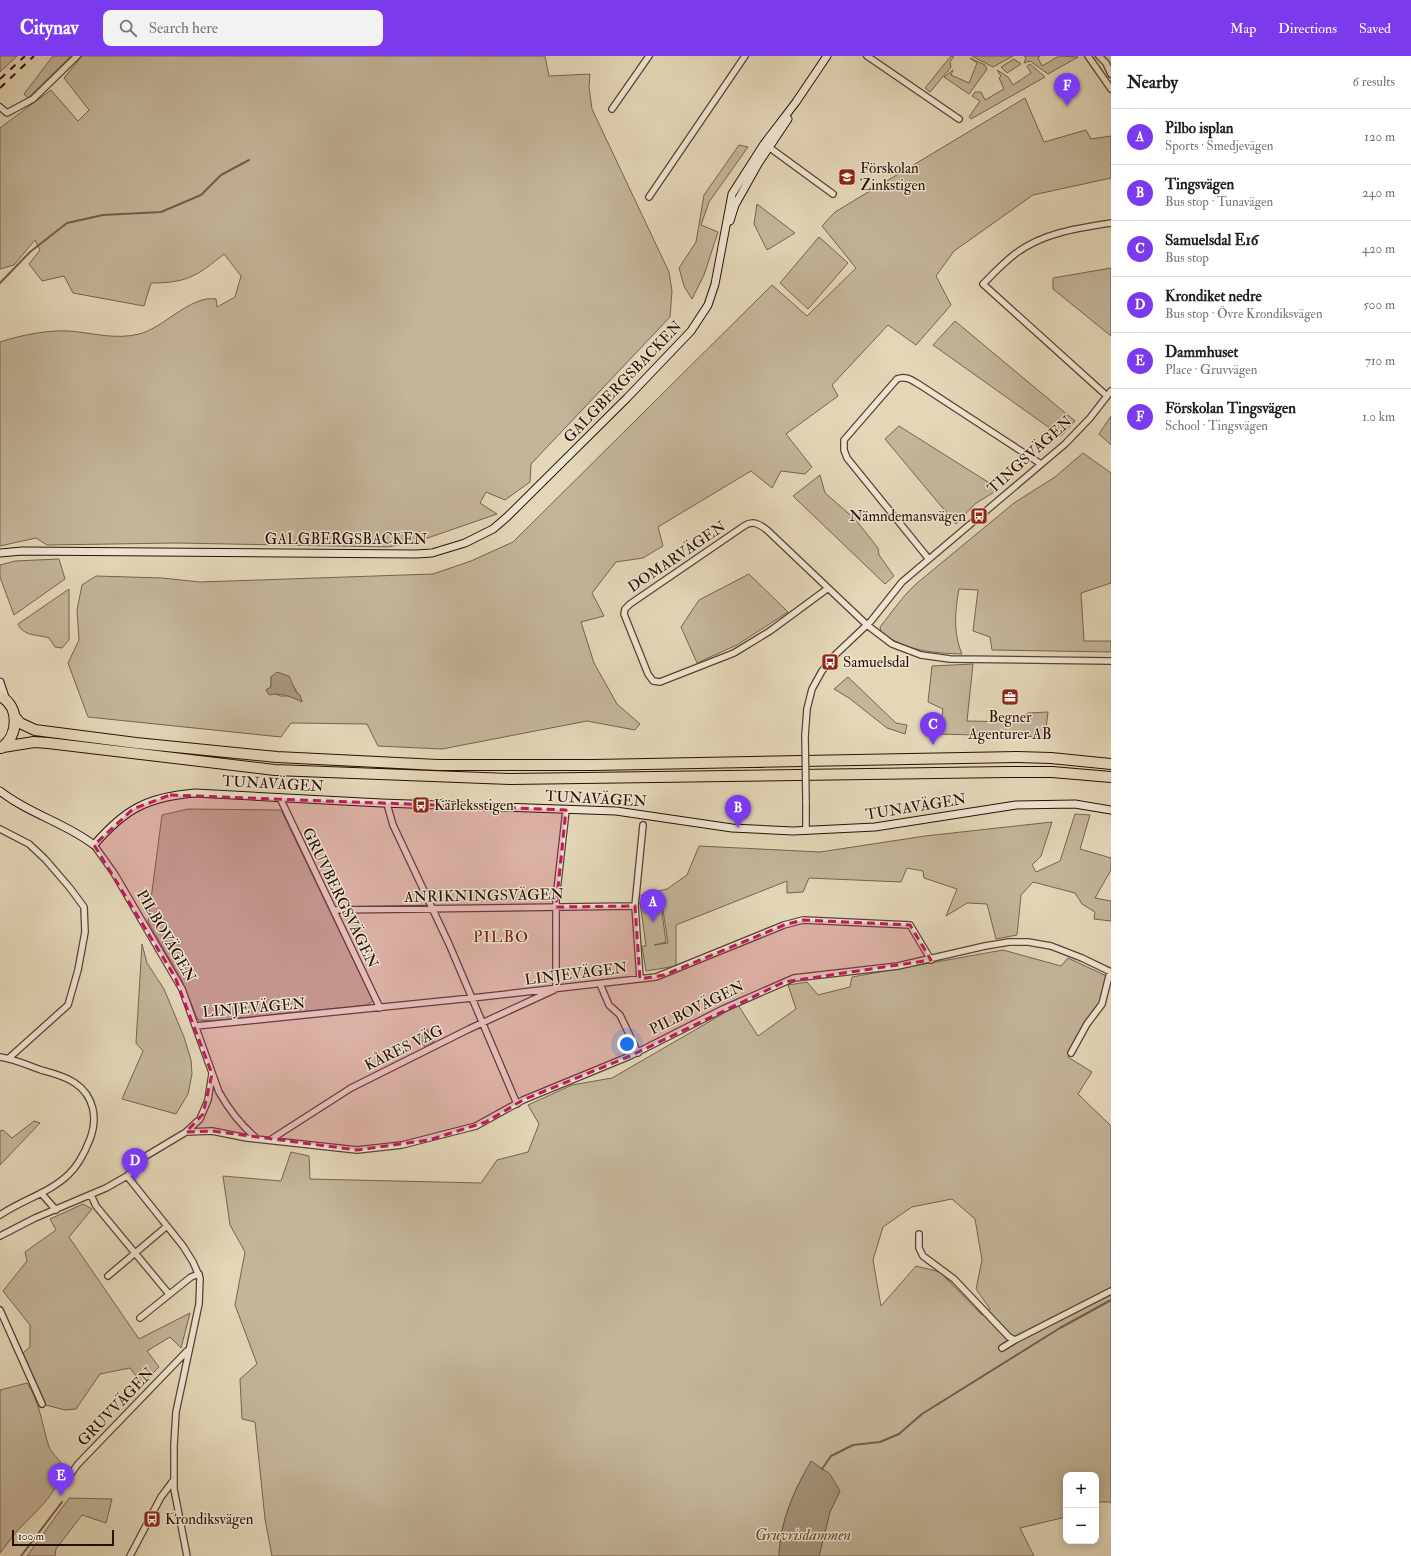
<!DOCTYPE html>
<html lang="en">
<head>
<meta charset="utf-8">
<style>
  :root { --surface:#fff; --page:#f2f2f2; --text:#202124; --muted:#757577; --line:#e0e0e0; --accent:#7c3aed }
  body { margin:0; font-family:"IM FELL Double Pica",serif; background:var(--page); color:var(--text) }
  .controls { position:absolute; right:12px; bottom:12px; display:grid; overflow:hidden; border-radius:8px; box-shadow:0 2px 10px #0003 }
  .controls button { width:36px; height:36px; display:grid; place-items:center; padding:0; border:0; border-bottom:1px solid var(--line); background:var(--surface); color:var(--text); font:20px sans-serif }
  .scale { position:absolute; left:12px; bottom:10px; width:102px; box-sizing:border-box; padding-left:4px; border:2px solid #290f05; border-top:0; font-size:11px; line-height:14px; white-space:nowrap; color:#290f05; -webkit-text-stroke:3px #ede5d1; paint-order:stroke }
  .you { position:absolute; left:627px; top:988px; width:14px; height:14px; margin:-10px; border:3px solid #fff; border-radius:50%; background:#1a73e8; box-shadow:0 0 0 6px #1a73e833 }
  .badge { display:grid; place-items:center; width:26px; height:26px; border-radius:50%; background:var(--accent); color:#fff; font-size:13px; font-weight:700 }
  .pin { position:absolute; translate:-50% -33px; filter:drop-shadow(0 1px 2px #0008) }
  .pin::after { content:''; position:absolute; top:21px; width:14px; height:12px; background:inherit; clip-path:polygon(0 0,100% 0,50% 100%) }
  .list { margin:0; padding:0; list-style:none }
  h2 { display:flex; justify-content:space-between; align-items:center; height:52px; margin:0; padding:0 16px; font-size:17px }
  h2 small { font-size:13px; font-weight:400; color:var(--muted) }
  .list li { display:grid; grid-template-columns:26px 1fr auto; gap:12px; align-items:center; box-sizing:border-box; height:56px; padding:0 16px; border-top:1px solid var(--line) }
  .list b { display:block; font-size:15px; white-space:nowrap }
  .list p { margin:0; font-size:13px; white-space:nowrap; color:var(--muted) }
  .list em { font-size:13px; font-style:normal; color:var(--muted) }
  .icon { flex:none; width:22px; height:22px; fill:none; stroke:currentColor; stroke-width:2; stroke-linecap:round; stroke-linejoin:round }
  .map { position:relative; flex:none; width:1111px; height:1500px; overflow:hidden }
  header { display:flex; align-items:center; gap:24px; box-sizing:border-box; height:56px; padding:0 20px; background:var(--accent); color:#fff }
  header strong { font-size:19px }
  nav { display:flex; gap:22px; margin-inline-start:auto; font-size:14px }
  .search { width:280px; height:36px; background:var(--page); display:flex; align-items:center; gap:10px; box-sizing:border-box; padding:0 14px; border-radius:8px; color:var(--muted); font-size:15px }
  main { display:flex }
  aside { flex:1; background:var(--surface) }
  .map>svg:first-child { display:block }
  .green { fill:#c3b59a; stroke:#766250; fill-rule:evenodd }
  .water { fill:#a4937b; stroke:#735e4c }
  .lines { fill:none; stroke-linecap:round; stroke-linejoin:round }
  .stream { stroke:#735e4c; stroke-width:2 }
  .street-casing { stroke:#584132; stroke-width:8 }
  .secondary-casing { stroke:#290f05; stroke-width:9 }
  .highway-casing { stroke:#290f05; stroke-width:12 }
  .street { stroke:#ede5d1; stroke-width:5.5 }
  .secondary { stroke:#ede5d1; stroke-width:7 }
  .highway { stroke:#e3d7b8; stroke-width:10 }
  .rail { stroke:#290f05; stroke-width:2; stroke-dasharray:7 7; stroke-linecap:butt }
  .street-bridge-casing { stroke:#584132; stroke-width:8; stroke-linecap:butt }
  .street-bridge { stroke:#ede5d1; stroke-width:5.5 }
  .marked { fill:#c2185b; fill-opacity:0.2; stroke:#c2185b; stroke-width:3; stroke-dasharray:8 5; stroke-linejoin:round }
  .labels { text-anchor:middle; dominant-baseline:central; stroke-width:3; stroke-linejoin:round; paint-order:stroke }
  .poi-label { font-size:15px; fill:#290f05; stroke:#ede5d1; text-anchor:start }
  .street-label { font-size:15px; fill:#290f05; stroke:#ede5d1 }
  .neighbourhood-label { font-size:16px; letter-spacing:1px; fill:#7a1f14; stroke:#ede5d1 }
  .water-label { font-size:16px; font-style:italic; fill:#604a3a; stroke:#ede5d1 }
</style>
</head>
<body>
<header>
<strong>Citynav</strong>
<div class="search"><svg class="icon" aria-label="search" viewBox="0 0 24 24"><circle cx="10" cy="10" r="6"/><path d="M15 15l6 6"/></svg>Search here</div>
<nav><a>Map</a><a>Directions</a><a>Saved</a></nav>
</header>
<main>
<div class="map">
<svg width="1111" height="1500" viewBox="0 0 1111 1500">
  <rect width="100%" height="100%" fill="#e3d7b8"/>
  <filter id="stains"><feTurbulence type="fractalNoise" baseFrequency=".005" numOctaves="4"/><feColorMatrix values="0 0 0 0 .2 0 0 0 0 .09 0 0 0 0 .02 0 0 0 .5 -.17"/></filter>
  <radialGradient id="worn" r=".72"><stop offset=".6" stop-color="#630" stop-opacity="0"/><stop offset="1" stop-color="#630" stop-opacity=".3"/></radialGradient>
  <!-- green -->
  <path class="green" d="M0 0H17L0 16Z
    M53 0H71L28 42 24 38Z
    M82 0H545L549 20 590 18 589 31 592 53 669 216 672 235 670 261 531 408 530 426 505 444 486 436 480 447 497 458 419 485 388 491 176 487 47 489 36 482 0 490V286C22 279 46 274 69 275 93 277 116 284 139 278 164 272 190 239 216 243L217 251 235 241 241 220 224 198C197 220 187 227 151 227L144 250 73 237 64 220 42 225 29 208 40 194 35 184 14 209 0 213V72L51 34 78 65 89 54 64 22Z
    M951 0H954L950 6 951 11 930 36 925 32Z
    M972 0H1013L993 11Z
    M1024 0H1040L1038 2 1042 10 1059 0 1078 1 1048 18 1030 5 1024 7 1026 2Z
    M970 2 985 9 987 13 969 38 944 21 953 14 951 19 969 27 977 7Z
    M1014 3 1021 8 1007 17 1001 11Z
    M1030 8 1045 21 971 63 969 61 980 45 972 40 975 36H981L985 44 1004 33 999 22 1001 20 997 14 1008 21 1013 29 1031 17 1027 10Z
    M1025 42 1044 86 1086 74 1091 83 1111 80V122L1033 139 954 195 936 220 951 249 916 289 888 269 832 329 838 340 786 378 812 411 805 418 781 415 772 432 751 415 658 471 663 490 643 502 616 506 592 537 604 560 581 566 594 607 617 648 640 668 635 674 587 665 442 693 378 690 367 668 291 667 281 681 88 661 68 607 79 584 77 554 82 529 96 520 162 522 200 526 433 518 471 505 513 486 772 229 807 260 856 212 822 170 835 156ZM273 619 294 631 302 645 292 640H280L266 634 271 631V621Z
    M739 89 748 91 709 146 701 169 718 176 704 219 692 243 684 230 679 212 696 186 704 139Z
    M757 148 795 177 767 194 754 168Z
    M819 181 848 207 808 253 780 227Z
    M1111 212V280L1053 233V222Z
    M955 265 1075 365 1061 380 933 289Z
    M1111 360V389L1099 378Z
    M899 370 999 433 975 448 956 468 885 383Z
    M1083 397 1111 417V527L1081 537 1084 585H1111V596L992 594 990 581 973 575 978 534 959 533C955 555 953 577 962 598 932 597 906 595 881 576L880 571C892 556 902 541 916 528L1014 447 1055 421Z
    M820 419 825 437 855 463 878 492 879 499 894 520 885 528 793 440Z
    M59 503 65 523 14 559 0 521V509L15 505Z
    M749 518 788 556 737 589 697 607 681 571 699 544Z
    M69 533V584L62 592 55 591 49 582C37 578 24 581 18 568Z
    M973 608 967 665 1014 666 1028 657 1048 656 1045 681 939 678 928 672 929 668 941 667 943 653 928 646 932 610Z
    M848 621 896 667 907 669 905 678 887 672 849 642 834 633Z
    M188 753 281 754 373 945 367 949 211 965 198 964 182 925 148 866 162 759Z
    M1075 758 1090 759 1080 793 1111 802V814L1095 842 1111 845V865L1094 863 1095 856 1082 848 1075 837 1033 826 1021 839 1017 879 996 883 987 848 967 847 946 860 957 833 924 822 923 815 907 812 901 826 809 822 803 836 787 837V825L676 869V910L646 915 642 890H646L640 846 660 842 666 886 654 889 668 887 661 841 642 844 641 839 667 833 687 819 699 790 820 796 925 780 1052 766 1041 800 1032 809 1036 816 1060 805Z
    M142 888 147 907 164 933 184 981 191 1004 192 1018 188 1038 176 1058 122 1043 143 995 136 987Z
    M1003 894 1061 910 1068 902 1111 922V927L1068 1001 1092 1016 1078 1038 1111 1070V1446H1096V1419H1066V1461L1020 1472 1034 1500H819L830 1456 840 1435 811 1406C793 1435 780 1466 779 1500H272L265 1463 255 1366 242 1363 240 1323 257 1308 235 1249 245 1196 230 1169 223 1120 281 1125 291 1096 309 1100 310 1123 481 1127 497 1104 528 1096 539 1068 528 1049 572 1029 612 1022 738 949 758 980 796 953 788 929 807 926 818 939 850 931 852 921ZM952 1143 975 1163 982 1204 976 1233 990 1253 982 1259 940 1216 916 1210 881 1250 873 1204 883 1171 912 1151Z
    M427 973 434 986 425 991 418 978Z
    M34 1065 40 1067 0 1109V1075L3 1074 12 1082Z
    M83 1148 92 1153 69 1181 139 1283 190 1257 181 1292 170 1281 147 1295 159 1311 142 1328 130 1312 100 1318 76 1353 65 1354 42 1348 23 1297 30 1291V1269L3 1235 27 1205 25 1196 56 1174 50 1163Z
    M27 1327C40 1346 42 1369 49 1391 52 1398 60 1404 64 1411 56 1440 37 1454 17 1475 11 1482 6 1490 0 1497V1334Z
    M69 1442 112 1443 106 1467 82 1459 56 1493 55 1500H27Z"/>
  <!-- water -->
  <path class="water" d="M277 616 289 620 296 636 300 639 302 646C292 641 280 636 269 639L266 634 271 631V621Z
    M811 1405 830 1418 840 1435 830 1456 819 1500H779C780 1466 794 1435 811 1405Z"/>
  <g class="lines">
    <!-- stream -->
    <path class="stream" d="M0 227 30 196 67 167 103 159 161 156 201 139 221 119 249 104
      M822 1413 831 1400 853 1389 880 1386 899 1378 922 1358 1060 1272 1111 1244
      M21 1500 62 1446"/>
    <!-- street casing -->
    <g class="street-casing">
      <path id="street" d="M867 0 959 63
        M1088 0 1111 33
        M1099 0 1106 7 1111 18
        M0 51 7 57 33 43 77 0
        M612 53 649 0
        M766 89 833 138
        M649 141 745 0
        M1107 340 983 228C993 218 1003 207 1015 198 1042 177 1078 172 1111 167
        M928 502 847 402 844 394V384L897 323C906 319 913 325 920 329L1041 408
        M827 533 770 575 734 597 660 626 653 625 648 618 624 558 625 553 630 548 744 470C753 464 759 468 767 474L867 569 892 588 921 599 950 603 1111 605
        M805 680 807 653 812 633 822 615 835 599 871 565 902 526 1065 388 1090 362 1111 335
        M280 742 380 952
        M806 744V775
        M387 748 393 769 449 888 517 1048
        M0 773 29 788 45 803 70 832 84 851 85 876 78 914 68 949 9 1002
        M94 789 114 817 182 933 219 1036C229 1054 241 1069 256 1082
        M334 854 635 850
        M640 923 635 850 643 769
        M600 928 609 949 620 959 638 997
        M196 970 472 942 656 921 784 869 803 864 910 869 931 904
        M1071 997 1087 968 1102 948 1110 916
        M0 1001C14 1003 27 1009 41 1014 52 1017 65 1020 75 1027 94 1040 98 1062 90 1083 85 1096 79 1109 68 1119 49 1137 22 1144 0 1159
        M186 1076 212 1075 247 1082 357 1094 402 1089 476 1070 523 1044 630 1000 723 953 794 922 898 910 985 890 1009 886H1028L1051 890 1082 902 1111 916
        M270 1084 351 1032 469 973 556 933V843L566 754
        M41 1137 56 1154
        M91 1139 96 1150 169 1238
        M919 1178V1192L923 1200 954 1223 1009 1281 1015 1284 1111 1235
        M0 1180 35 1162 106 1132 127 1120
        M108 1220 167 1170
        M0 1254 42 1348
        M140 1262 191 1221 199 1218
        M1002 1292 1015 1284
        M65 1426 78 1408 187 1295
        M130 1500 161 1441 173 1425
        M187 1500 174 1433V1389L176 1356 199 1248 200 1222 193 1206 183 1190 127 1120 146 1100 186 1076 200 1063 208 1044 212 1018"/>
    </g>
    <!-- secondary casing -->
    <g class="secondary-casing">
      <path id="secondary" d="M730 165 735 149 758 108 788 63
        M0 497 22 495 416 498 432 497 465 487 493 473 507 461 627 342 691 275 708 249 715 228 732 138 764 88 796 46 827 0
        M0 626 6 644
        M0 735C29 758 66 767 94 789 125 753 147 741 195 737L381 747 616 755 732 772 793 775 875 771 1016 749 1075 748 1111 754"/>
    </g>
    <!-- highway casing -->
    <g class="highway-casing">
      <path id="highway" d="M0 640C20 650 19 680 1 692
        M15 661 20 667 35 674 136 687 277 701 438 709H593L1017 701 1051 702 1111 708
        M3 691 34 686 48 687 275 714 510 723 1008 716H1052L1111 721"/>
    </g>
    <!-- street -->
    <use href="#street" class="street"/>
    <!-- secondary -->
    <use href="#secondary" class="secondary"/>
    <!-- highway -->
    <use href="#highway" class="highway"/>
    <!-- rail -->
    <path class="rail" d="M0 23 25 0
      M0 32 34 0"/>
    <!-- street-bridge casing -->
    <g class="street-bridge-casing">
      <path id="street-bridge" d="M805 680 806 744"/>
    </g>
    <!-- street-bridge -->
    <use href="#street-bridge" class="street-bridge"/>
  </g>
  <!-- marked area -->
  <path class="marked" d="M170 739 566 754 556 851 635 850 640 923 664 919 784 869 803 864 910 869 931 904 784 926 630 1000 523 1044 486 1066 429 1084 357 1094 212 1075 186 1076 203 1058 212 1018 175 921 94 789 133 753Z"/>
  <!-- icons -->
  <defs>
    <g id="school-square" transform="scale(0.9)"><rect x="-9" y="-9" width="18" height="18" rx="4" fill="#8f2418" stroke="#ede5d1"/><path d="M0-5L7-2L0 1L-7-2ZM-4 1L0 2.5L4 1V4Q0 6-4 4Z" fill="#fff"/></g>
    <g id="bus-square" transform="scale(0.9)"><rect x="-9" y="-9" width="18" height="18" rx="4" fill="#8f2418" stroke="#ede5d1"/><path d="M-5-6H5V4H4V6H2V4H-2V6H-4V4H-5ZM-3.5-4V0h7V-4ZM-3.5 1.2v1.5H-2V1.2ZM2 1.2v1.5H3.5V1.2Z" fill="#fff"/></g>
    <g id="office-square" transform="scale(0.9)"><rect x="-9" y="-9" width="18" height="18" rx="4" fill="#8f2418" stroke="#ede5d1"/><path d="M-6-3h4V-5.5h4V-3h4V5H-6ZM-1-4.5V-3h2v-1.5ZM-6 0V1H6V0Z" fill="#fff"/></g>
  </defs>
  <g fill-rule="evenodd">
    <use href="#school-square" x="847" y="121"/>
    <use href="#bus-square" x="979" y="460"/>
    <use href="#bus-square" x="830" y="606"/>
    <use href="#office-square" x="1010" y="641"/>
    <use href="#bus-square" x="421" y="749"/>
    <use href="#bus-square" x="152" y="1463"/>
  </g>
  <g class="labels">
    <!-- poi labels -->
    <g class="poi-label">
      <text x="860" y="112">Förskolan<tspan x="860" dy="17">Zinkstigen</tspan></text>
      <text x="966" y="460" text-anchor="end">Nämndemansvägen</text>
      <text x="843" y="606">Samuelsdal</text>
      <text x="1010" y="661" text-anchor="middle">Begner<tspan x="1010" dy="17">Agenturer AB</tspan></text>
      <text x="434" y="749">Kärleksstigen</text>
      <text x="165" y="1463">Krondiksvägen</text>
    </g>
    <!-- street labels -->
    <g class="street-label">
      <text transform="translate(623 326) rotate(-46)">GALGBERGSBACKEN</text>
      <text transform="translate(1030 399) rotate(-42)">TINGSVÄGEN</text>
      <text x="346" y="483">GALGBERGSBACKEN</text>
      <text transform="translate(677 501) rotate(-34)">DOMARVÄGEN</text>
      <text transform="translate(273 728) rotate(3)">TUNAVÄGEN</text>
      <text transform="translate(596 743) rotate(3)">TUNAVÄGEN</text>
      <text transform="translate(916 751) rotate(-9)">TUNAVÄGEN</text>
      <text transform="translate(484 840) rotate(-1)">ANRIKNINGSVÄGEN</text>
      <text transform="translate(340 842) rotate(64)">GRUVBERGSVÄGEN</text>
      <text transform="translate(166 880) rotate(60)">PILBOVÄGEN</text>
      <text transform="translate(576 918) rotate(-7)">LINJEVÄGEN</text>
      <text transform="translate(254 952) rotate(-5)">LINJEVÄGEN</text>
      <text transform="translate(697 952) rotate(-26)">PILBOVÄGEN</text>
      <text transform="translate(404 992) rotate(-26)">KÅRES VÄG</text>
      <text transform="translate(116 1351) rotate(-46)">GRUVVÄGEN</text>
    </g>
    <!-- neighbourhood labels -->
    <g class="neighbourhood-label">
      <text x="501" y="881">PILBO</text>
    </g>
    <!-- water labels -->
    <g class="water-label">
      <text x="803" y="1479">Gruvrisdammen</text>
    </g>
  </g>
  <rect width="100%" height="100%" filter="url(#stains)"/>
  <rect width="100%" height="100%" fill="url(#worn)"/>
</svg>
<div class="controls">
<button>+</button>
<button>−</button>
</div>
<div class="scale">100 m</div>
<div class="you"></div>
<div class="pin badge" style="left:653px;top:866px">A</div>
<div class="pin badge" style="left:738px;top:772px">B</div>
<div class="pin badge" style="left:933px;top:689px">C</div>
<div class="pin badge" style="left:135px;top:1125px">D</div>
<div class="pin badge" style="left:61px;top:1440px">E</div>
<div class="pin badge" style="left:1067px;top:50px">F</div>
</div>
<aside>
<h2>Nearby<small>6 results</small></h2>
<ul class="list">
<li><span class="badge">A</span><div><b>Pilbo isplan</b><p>Sports · Smedjevägen</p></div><em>120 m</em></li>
<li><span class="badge">B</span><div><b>Tingsvägen</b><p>Bus stop · Tunavägen</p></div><em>240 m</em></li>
<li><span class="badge">C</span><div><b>Samuelsdal E16</b><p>Bus stop</p></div><em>420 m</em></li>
<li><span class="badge">D</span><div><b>Krondiket nedre</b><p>Bus stop · Övre Krondiksvägen</p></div><em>500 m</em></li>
<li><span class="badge">E</span><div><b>Dammhuset</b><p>Place · Gruvvägen</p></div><em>710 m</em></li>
<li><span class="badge">F</span><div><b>Förskolan Tingsvägen</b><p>School · Tingsvägen</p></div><em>1.0 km</em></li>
</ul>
</aside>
</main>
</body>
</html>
